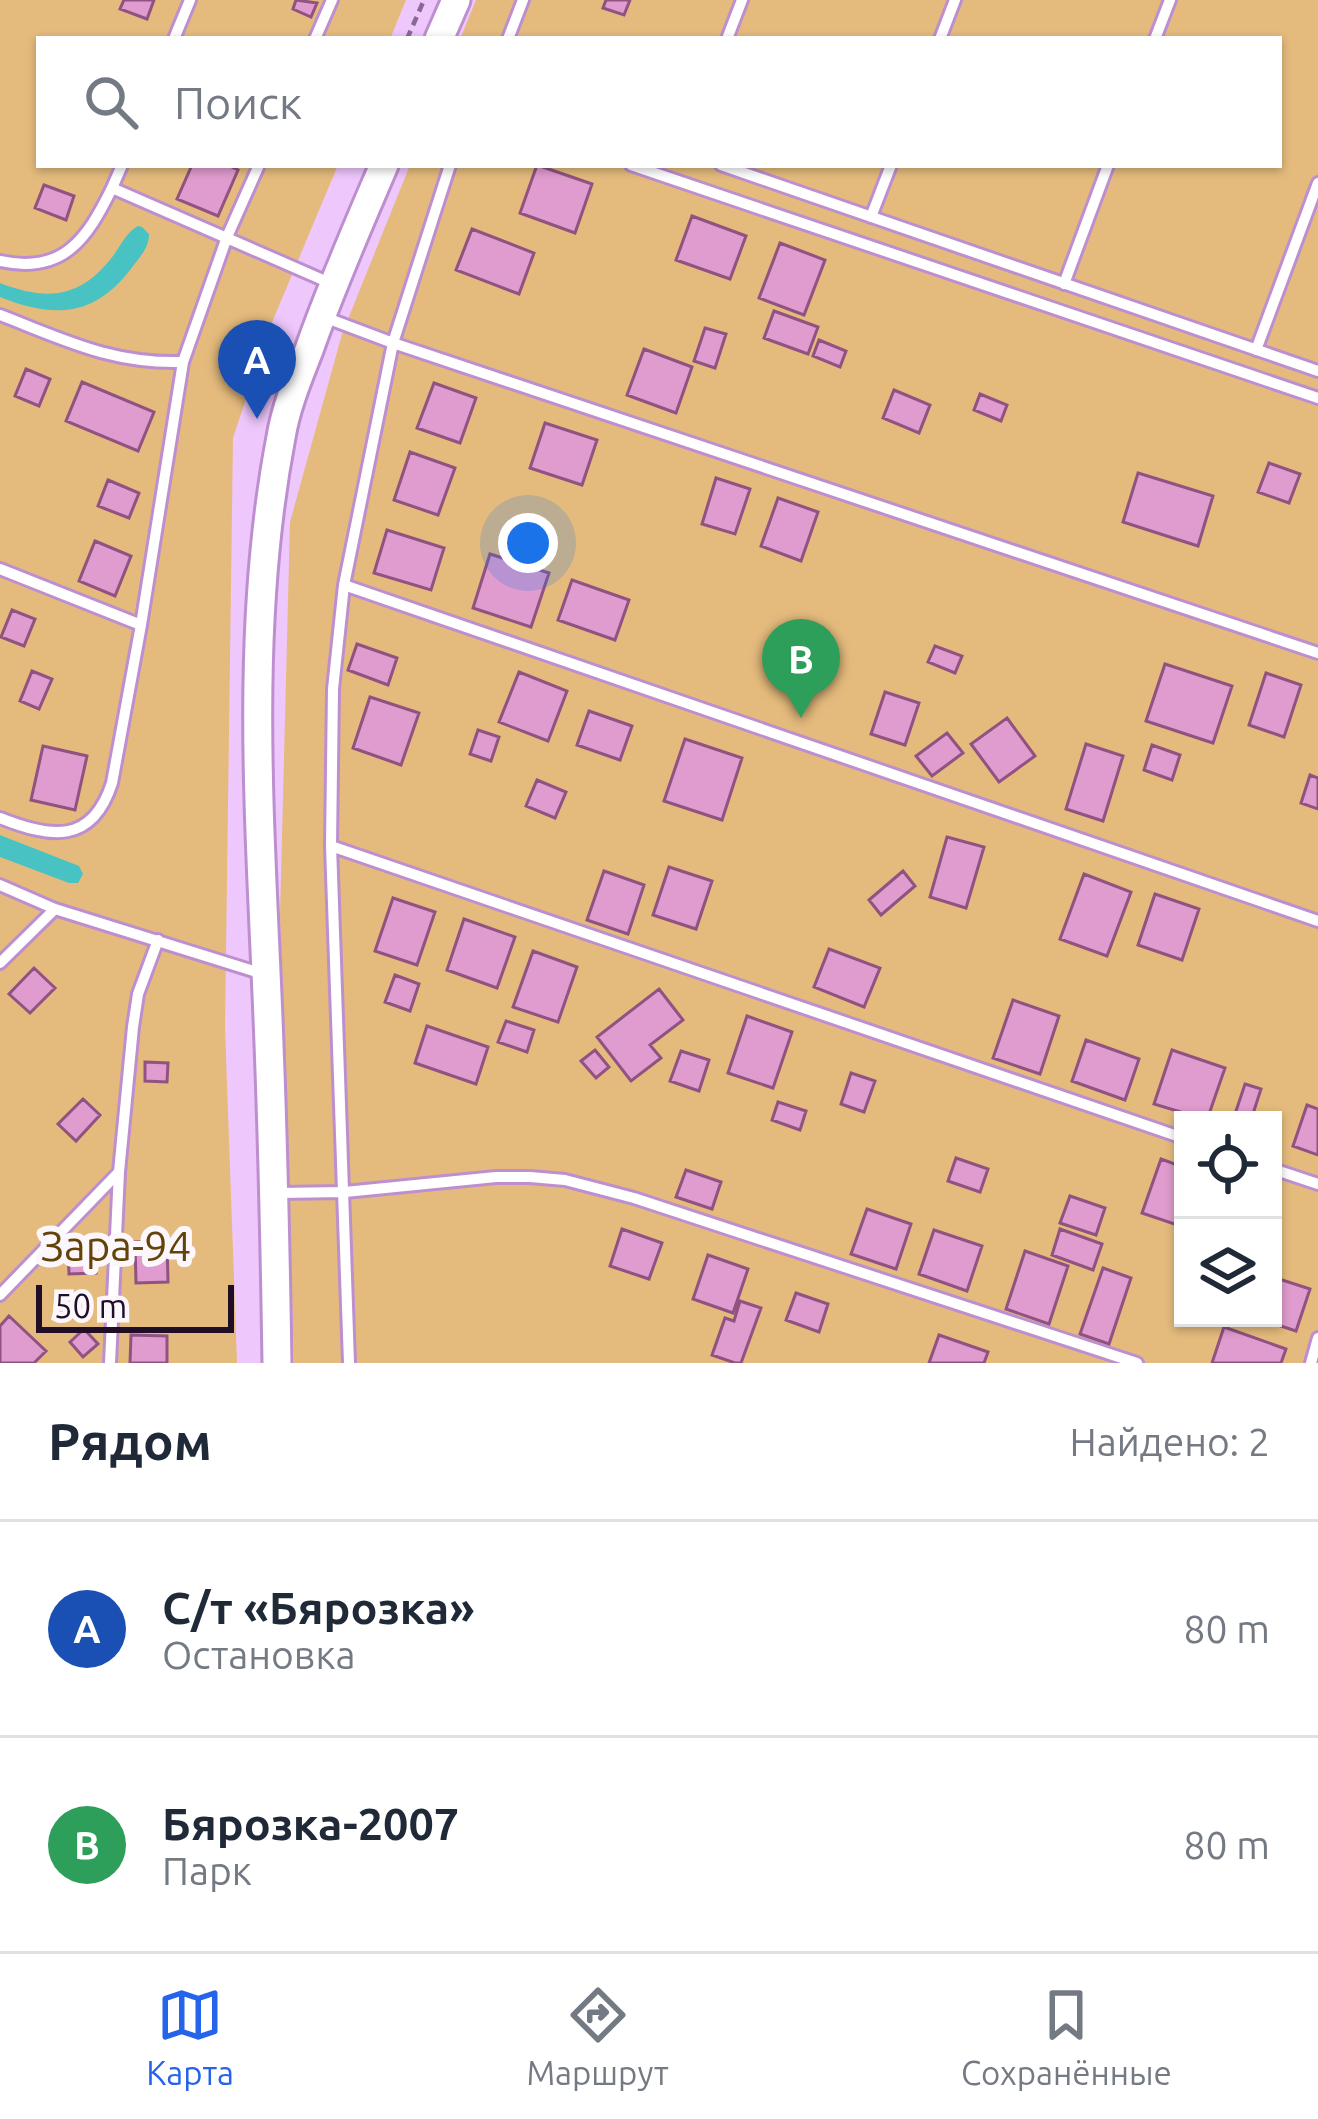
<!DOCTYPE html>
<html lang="ru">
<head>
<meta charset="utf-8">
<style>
  :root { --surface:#fff; --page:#f2f2f3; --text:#1f2937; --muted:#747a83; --line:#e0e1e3; --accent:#2563eb }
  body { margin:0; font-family:Ubuntu,sans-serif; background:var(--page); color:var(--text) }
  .controls { position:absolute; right:36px; bottom:36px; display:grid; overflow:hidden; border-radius:0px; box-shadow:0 3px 9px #0004 }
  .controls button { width:108px; height:108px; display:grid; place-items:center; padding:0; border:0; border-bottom:3px solid var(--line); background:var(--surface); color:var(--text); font:60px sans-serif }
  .scale { position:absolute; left:36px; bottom:30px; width:198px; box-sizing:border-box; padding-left:12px; border:6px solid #200e26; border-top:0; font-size:33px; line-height:42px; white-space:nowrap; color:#200e26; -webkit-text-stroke:9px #fbf7fd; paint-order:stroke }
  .you { position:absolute; left:528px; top:543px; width:42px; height:42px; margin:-30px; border:9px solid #fff; border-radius:50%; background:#1a73e8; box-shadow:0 0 0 18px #1a73e833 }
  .badge { display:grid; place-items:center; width:78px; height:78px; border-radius:50%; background:var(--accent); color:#fff; font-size:39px; font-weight:700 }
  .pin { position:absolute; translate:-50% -99px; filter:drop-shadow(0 3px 6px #0008) }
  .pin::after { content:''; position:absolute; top:63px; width:42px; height:36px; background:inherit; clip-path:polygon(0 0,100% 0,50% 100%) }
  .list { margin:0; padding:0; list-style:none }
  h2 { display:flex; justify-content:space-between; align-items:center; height:156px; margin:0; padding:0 48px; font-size:51px }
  h2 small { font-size:39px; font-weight:400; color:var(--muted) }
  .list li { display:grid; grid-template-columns:78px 1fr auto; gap:36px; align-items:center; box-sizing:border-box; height:216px; padding:0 48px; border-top:3px solid var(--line) }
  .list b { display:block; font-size:45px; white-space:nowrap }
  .list p { margin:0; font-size:39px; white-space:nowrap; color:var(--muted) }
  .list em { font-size:39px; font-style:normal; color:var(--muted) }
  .icon { flex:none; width:66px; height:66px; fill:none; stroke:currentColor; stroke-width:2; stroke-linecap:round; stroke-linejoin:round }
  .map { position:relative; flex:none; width:1318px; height:1363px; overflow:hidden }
  .search { position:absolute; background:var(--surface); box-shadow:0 3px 9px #0004; left:36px; right:36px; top:36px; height:132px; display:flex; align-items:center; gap:30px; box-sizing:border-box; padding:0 42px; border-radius:0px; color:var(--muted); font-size:45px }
  .sheet { height:588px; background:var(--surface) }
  nav { display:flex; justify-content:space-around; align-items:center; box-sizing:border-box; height:168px; border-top:3px solid var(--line); background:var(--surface); font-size:33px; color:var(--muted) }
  nav a { display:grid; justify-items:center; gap:6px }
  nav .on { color:var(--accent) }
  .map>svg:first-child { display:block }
  .green { fill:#e5bb7d; fill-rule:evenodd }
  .water { fill:#49c2c4 }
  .building { fill:#e09cce; stroke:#905281; stroke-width:3 }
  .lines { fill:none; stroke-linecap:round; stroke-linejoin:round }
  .service-casing { stroke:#bd8fcf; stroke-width:16 }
  .tertiary-casing { stroke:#bd8fcf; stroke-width:33 }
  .path { stroke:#876a91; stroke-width:4.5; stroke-dasharray:9 6; stroke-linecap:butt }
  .service { stroke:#fff; stroke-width:10 }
  .tertiary { stroke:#fff; stroke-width:27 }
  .labels { text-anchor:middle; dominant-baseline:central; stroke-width:12; stroke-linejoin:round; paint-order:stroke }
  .park-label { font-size:42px; fill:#634308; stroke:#fbf7fd }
</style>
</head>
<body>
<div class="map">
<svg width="1318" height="1363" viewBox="0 0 1318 1363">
  <rect width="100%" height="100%" fill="#eec7fd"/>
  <!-- green -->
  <path class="green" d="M0 0H406L390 39H39V165H338L268 332 233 438 225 1028 237 1363H0Z
    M476 0H1318V1363H294L280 914 290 522 342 334 410 165H1279V39H460ZM1183 1120H1273V1318H1183Z"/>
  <!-- water -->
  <path class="water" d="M138 226 142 227 149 234C149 247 141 256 133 266 96 317 55 319 0 297V283C47 301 80 299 113 256 121 245 126 233 138 226Z
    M0 835 79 866 83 874 78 883H69L0 857Z"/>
  <!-- building -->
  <path class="building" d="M124 0H154L147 19 120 9Z
    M296 0 317 3 311 17 293 9Z
    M606 0H630L624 15 603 8Z
    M192 165H228L238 170 218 216 177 199Z
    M537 165 592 184 575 233 520 213Z
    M44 185 74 196 66 220 35 208Z
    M692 216 746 236 730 279 676 260Z
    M472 229 534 253 519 294 456 270Z
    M780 243 825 260 804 315 759 298Z
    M774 311 818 327 808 354 764 338Z
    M705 328 726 334 715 368 694 361Z
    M819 340 846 351 840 367 813 356Z
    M644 349 692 367 676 413 627 395Z
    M26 369 50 379 39 406 15 396Z
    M82 382 154 412 138 451 66 421Z
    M434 383 476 398 460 443 417 428Z
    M894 390 930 405 919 433 883 418Z
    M980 394 1007 405 1001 421 974 410Z
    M545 423 597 440 582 485 530 468Z
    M410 452 455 468 438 515 394 500Z
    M1269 463 1300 474 1289 503 1258 492Z
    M1138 473 1213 496 1198 546 1123 522Z
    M716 478 750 489 735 534 702 524Z
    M108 480 139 493 129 518 98 506Z
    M778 498 818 512 801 561 761 546Z
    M387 530 444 548 431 590 374 573Z
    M95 541 131 556 115 596 79 581Z
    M490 554 549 573 531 627 473 608Z
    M572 580 629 600 615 640 558 620Z
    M12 610 35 619 24 646 1 637Z
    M357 644 397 658 388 685 348 670Z
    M935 646 962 656 955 673 928 662Z
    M1165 664 1232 686 1213 743 1146 721Z
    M32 671 52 679 39 709 20 701Z
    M519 672 567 691 548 741 499 722Z
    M1266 673 1301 685 1284 737 1249 725Z
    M885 692 919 703 905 745 871 734Z
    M370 697 419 713 401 765 353 748Z
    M589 711 632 726 620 760 577 745Z
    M1007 718 1035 756 999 782 971 744Z
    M478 730 499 737 491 761 470 754Z
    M947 733 963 753 932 776 916 756Z
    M685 739 742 758 722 820 664 801Z
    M1086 744 1123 756 1103 821 1066 809Z
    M1152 745 1180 755 1172 780 1144 770Z
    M43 746 87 756 75 810 31 800Z
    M1310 775 1318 778V809L1301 803Z
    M537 780 566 792 555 818 526 806Z
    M947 837 984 847 966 908 930 897Z
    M669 867 712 881 696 929 653 915Z
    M604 871 644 885 628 934 587 920Z
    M903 871 915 886 881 915 869 900Z
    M1084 874 1131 892 1107 956 1060 939Z
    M1155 894 1199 909 1182 960 1138 945Z
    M393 898 435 912 417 965 375 951Z
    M464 919 515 937 497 988 447 970Z
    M829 949 880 968 864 1007 814 987Z
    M533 951 577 967 558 1022 513 1007Z
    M34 968 55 988 30 1013 9 994Z
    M395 975 419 984 410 1011 385 1002Z
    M659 989 683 1020 650 1045 661 1058 631 1081 597 1037Z
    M1013 1000 1059 1016 1040 1074 993 1058Z
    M747 1016 792 1032 773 1088 728 1073Z
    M506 1021 534 1030 527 1052 498 1042Z
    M427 1026 488 1047 476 1084 415 1063Z
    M1086 1040 1139 1059 1125 1100 1072 1081Z
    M595 1050 609 1067 596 1078 581 1061Z
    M1172 1050 1225 1068 1207 1120 1154 1104Z
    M681 1051 709 1060 699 1091 670 1081Z
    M145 1062 168 1063 167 1082 145 1081Z
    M851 1073 875 1081 864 1112 841 1104Z
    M1245 1084 1261 1089 1251 1120H1233Z
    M83 1099 100 1115 76 1141 58 1124Z
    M778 1102 806 1111 800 1130 772 1120Z
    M1307 1105 1318 1109V1155L1293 1146Z
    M956 1158 988 1169 980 1192 948 1181Z
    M1161 1159 1183 1167V1227L1142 1213Z
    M686 1170 721 1182 712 1209 676 1197Z
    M1070 1196 1105 1208 1096 1235 1060 1223Z
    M867 1209 911 1224 896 1269 851 1254Z
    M622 1229 662 1243 649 1279 610 1266Z
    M1060 1229 1102 1244 1093 1270 1052 1255Z
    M934 1230 982 1246 967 1291 919 1274Z
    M167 1241 168 1282 136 1283 135 1242Z
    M68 1244H95L96 1273 69 1274Z
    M1025 1251 1068 1266 1049 1324 1006 1309Z
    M708 1255 748 1269 733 1313 693 1299Z
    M1103 1268 1131 1278 1109 1344 1080 1334Z
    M1273 1277 1310 1289 1296 1331 1257 1318H1273Z
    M796 1293 828 1304 819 1332 786 1320Z
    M740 1301 761 1308 741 1363H735L712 1355 725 1318 734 1321Z
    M9 1316 46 1351 34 1363H0V1326Z
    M1224 1327 1286 1349 1281 1363H1212Z
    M84 1329 98 1344 83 1357 70 1342Z
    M131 1335 167 1336V1363H130Z
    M939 1335 988 1352 984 1363H929Z"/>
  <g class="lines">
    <!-- service casing -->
    <g class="service-casing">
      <path id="service" d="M174 39 190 0
        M315 39 332 0
        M508 39 523 0
        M727 39 742 0
        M940 39 955 0
        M1155 39 1170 0
        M631 165 1318 398
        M721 165 1318 371
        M112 188 122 165
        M871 217 891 165
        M0 261C63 275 87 239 112 188L330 283
        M1064 284 1108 165
        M0 315C65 340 111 364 183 362L227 237 259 165
        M324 317 393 343 1318 653
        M1256 350 1318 183
        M0 569 141 625
        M344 585 1318 921
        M0 818C50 838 92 845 112 783L141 625 183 362
        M331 846 1183 1138
        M0 885 55 909 263 974
        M0 963 55 909
        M1273 1169 1318 1184
        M278 1193 345 1192 496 1177H530L565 1180 634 1198 1137 1363
        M0 1295 119 1172
        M110 1363 119 1172 133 1027 138 994 158 940
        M349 1363 331 846 333 689 344 585 393 343 450 165
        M1311 1363 1318 1338"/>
    </g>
    <!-- tertiary casing -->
    <g class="tertiary-casing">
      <path id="tertiary" d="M439 39 456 0
        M277 1363C275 1233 272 1102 266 972 258 793 247 614 281 437 286 407 298 378 309 350 331 287 358 226 384 165"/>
    </g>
    <!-- path -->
    <path class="path" d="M407 39 424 0"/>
    <!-- service -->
    <use href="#service" class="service"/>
    <!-- tertiary -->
    <use href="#tertiary" class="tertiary"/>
  </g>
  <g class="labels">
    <!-- park labels -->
    <g class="park-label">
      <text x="116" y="1245">Зара-94</text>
    </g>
  </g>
</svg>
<div class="controls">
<button><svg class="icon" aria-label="locate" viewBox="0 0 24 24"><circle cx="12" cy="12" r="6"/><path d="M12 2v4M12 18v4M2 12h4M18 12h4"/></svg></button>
<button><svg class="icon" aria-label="layers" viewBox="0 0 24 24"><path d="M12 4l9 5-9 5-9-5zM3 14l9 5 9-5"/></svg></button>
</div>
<div class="scale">50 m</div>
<div class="you"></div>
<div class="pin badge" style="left:257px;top:419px;background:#1a4fb4">A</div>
<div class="pin badge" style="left:801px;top:718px;background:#2e9e5b">B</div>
<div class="search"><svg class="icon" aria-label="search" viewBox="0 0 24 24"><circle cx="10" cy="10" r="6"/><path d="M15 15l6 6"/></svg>Поиск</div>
</div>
<section class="sheet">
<h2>Рядом<small>Найдено: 2</small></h2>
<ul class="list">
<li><span class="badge" style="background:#1a4fb4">A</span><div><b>С/т «Бярозка»</b><p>Остановка</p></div><em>80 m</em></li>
<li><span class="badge" style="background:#2e9e5b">B</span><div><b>Бярозка-2007</b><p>Парк</p></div><em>80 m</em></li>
</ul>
</section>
<nav>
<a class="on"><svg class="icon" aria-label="map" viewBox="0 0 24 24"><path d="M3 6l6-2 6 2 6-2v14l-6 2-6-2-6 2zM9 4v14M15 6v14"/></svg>Карта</a>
<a><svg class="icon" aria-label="directions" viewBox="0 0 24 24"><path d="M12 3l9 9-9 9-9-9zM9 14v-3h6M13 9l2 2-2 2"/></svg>Маршрут</a>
<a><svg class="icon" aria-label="saved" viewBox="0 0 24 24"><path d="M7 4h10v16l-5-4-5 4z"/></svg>Сохранённые</a>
</nav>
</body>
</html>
